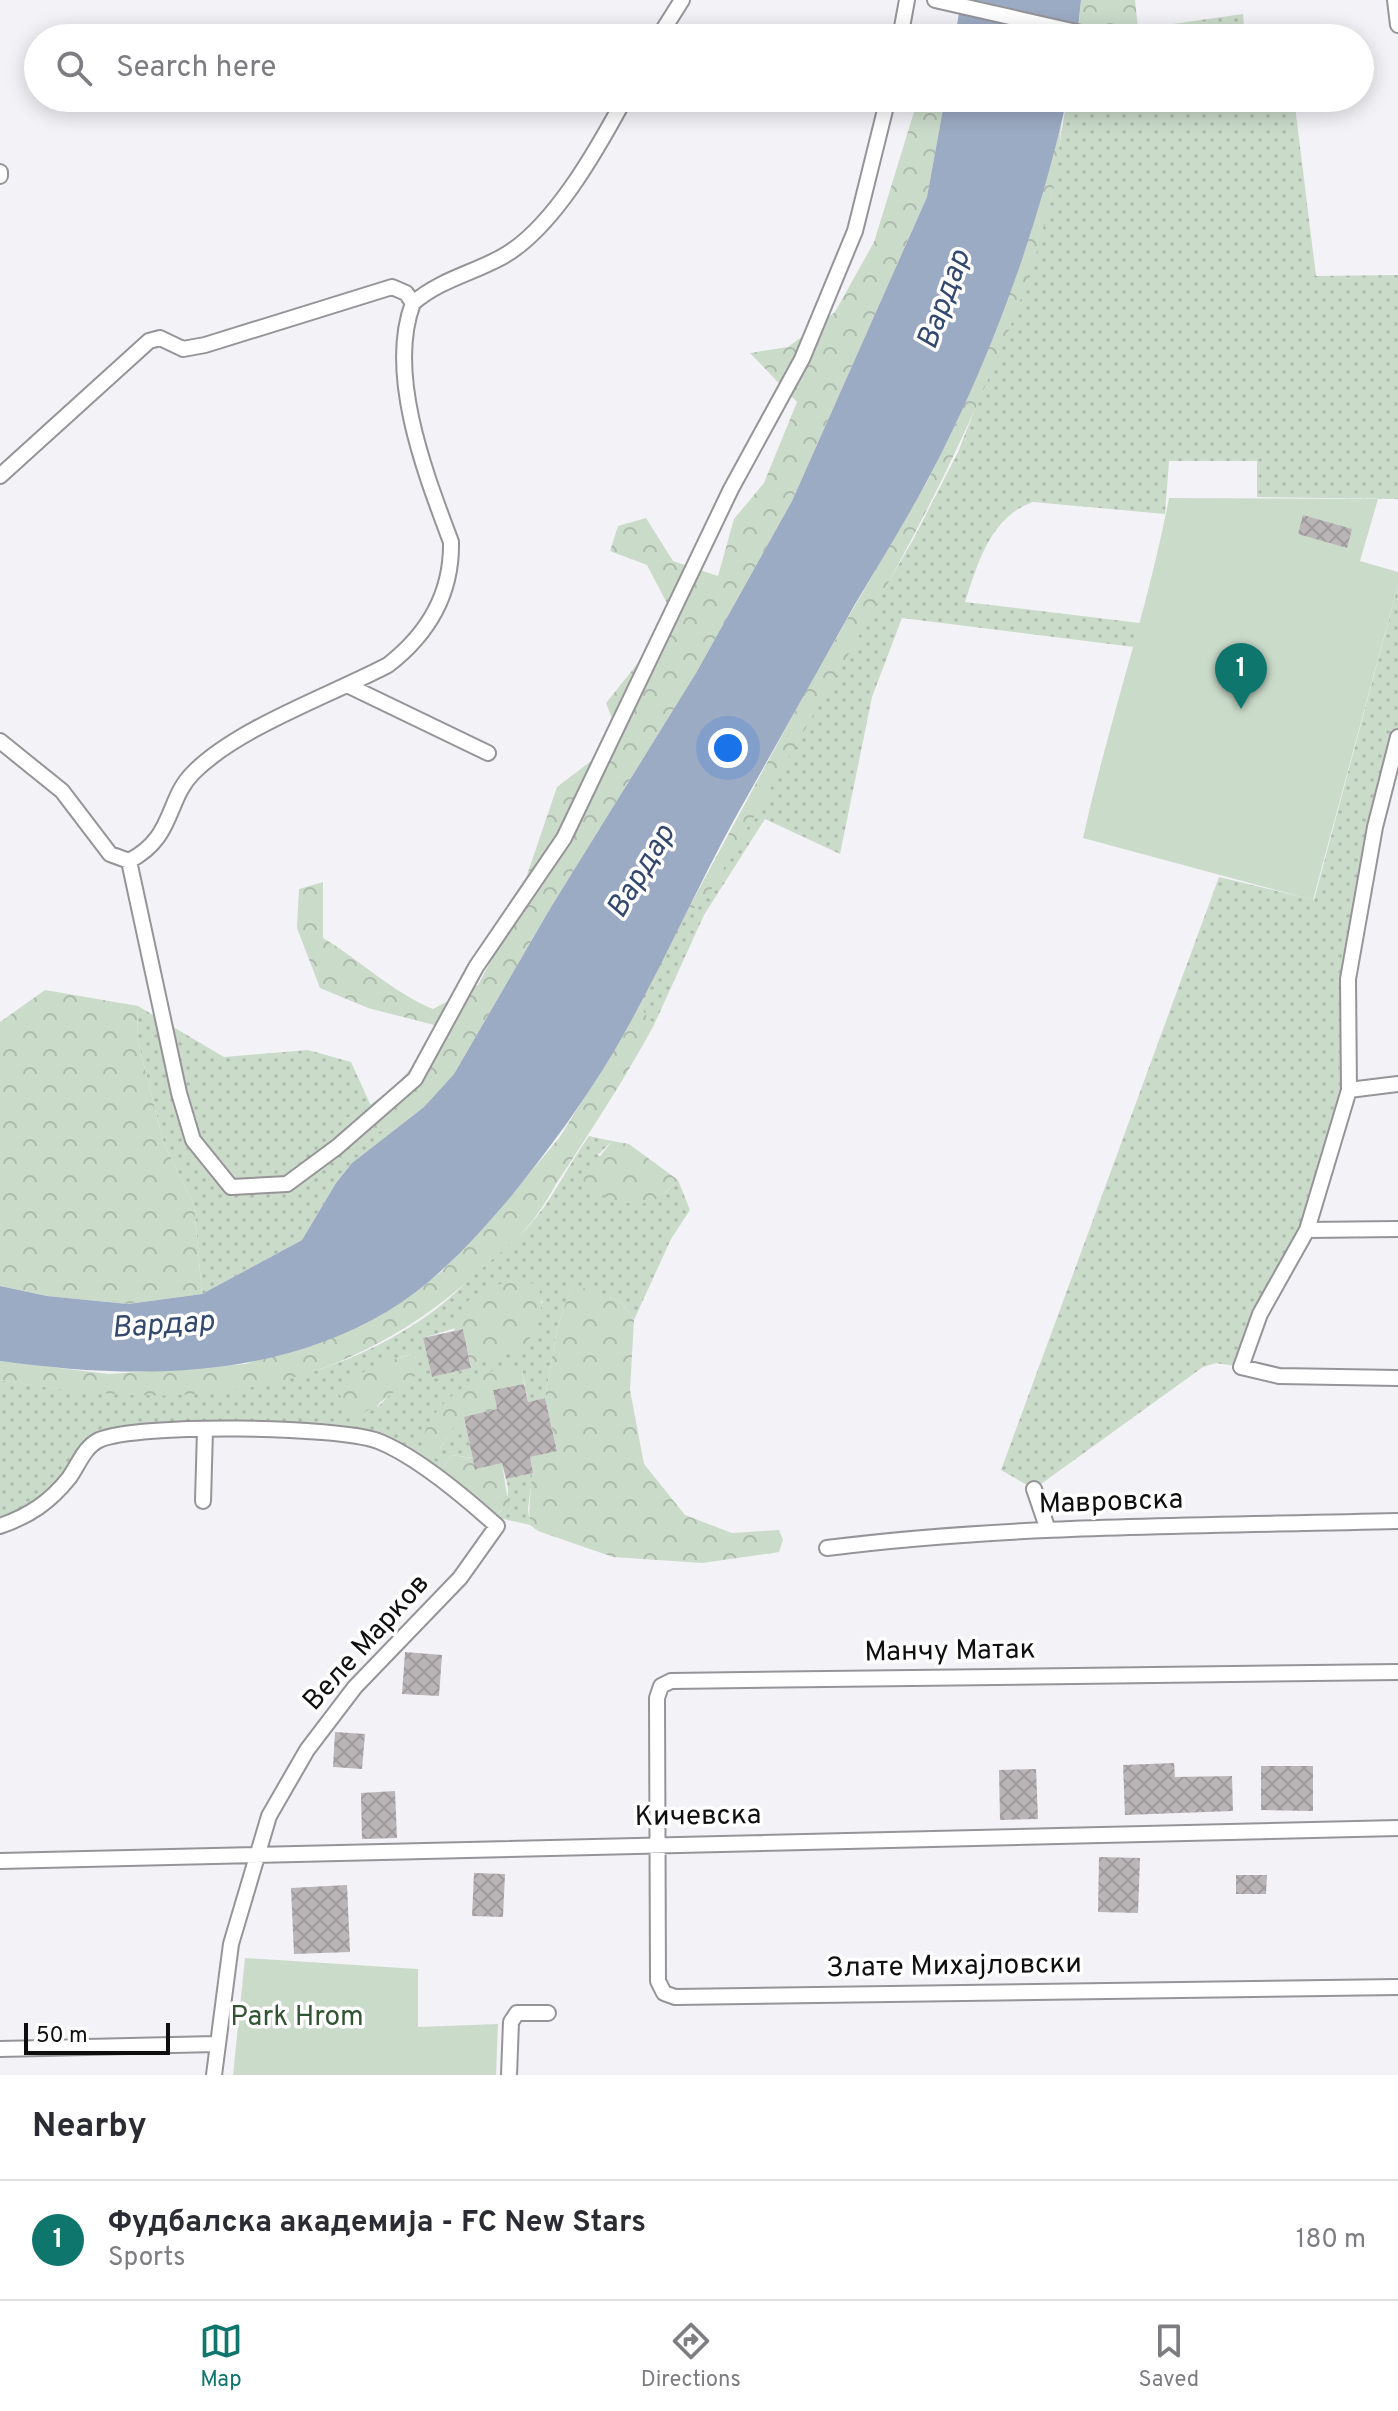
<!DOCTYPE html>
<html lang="en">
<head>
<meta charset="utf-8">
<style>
  :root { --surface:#fff; --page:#f7f7f7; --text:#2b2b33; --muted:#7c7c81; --line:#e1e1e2; --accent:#0f766e }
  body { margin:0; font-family:Overpass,sans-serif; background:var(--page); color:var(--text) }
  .scale { position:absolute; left:24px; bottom:20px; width:146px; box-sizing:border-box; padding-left:8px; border:4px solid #0f0f10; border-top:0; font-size:22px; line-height:28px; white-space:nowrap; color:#0f0f10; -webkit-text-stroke:6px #fff; paint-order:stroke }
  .you { position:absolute; left:728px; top:748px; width:28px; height:28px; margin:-20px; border:6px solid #fff; border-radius:50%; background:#1a73e8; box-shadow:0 0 0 12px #1a73e833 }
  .badge { display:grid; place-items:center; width:52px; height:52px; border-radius:50%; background:var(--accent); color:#fff; font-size:26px; font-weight:700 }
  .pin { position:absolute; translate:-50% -66px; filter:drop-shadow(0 2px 4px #0008) }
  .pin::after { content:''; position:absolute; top:42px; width:28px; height:24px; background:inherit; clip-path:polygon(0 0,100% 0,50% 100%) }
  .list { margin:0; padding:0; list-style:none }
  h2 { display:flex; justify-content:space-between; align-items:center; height:104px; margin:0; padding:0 32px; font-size:34px }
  h2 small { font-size:26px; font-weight:400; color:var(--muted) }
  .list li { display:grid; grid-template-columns:52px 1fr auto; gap:24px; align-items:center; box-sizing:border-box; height:120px; padding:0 32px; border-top:2px solid var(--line) }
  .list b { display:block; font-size:30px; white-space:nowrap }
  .list p { margin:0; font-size:26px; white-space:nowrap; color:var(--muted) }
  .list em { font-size:26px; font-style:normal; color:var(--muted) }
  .icon { flex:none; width:44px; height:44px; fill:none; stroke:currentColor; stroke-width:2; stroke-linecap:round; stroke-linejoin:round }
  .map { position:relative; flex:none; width:1398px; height:2075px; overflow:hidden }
  .search { position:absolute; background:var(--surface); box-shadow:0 4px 20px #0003; left:24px; right:24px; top:24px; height:88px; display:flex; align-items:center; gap:20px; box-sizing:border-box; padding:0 28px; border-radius:44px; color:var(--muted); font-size:30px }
  .sheet { height:224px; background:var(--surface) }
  nav { display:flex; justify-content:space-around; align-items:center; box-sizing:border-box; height:112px; border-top:2px solid var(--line); background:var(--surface); font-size:22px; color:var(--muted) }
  nav a { display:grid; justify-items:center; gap:4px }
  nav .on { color:var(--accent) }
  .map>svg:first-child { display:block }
  .grass { fill:url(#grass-dots); fill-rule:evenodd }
  .forest { fill:url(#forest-crowns) }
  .green { fill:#cbdbca }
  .water { fill:#9cabc4 }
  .building { fill:url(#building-cross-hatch) }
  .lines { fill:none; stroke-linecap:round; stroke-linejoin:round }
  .street-casing { stroke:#969498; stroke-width:18 }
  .street { stroke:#fff; stroke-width:14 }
  .labels { text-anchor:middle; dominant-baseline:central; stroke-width:7; stroke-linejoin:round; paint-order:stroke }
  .street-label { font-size:28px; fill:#0f0f10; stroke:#fff }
  .park-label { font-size:28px; fill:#315532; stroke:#fff }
  .water-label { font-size:30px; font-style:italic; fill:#33486e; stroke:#fff }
</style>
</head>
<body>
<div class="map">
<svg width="1398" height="2075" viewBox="0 0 1398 2075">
  <defs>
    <pattern id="grass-dots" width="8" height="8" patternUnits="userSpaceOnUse" patternTransform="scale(2)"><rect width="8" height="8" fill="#cbdbca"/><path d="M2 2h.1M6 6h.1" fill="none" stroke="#adbbac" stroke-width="1.8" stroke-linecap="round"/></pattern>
    <pattern id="forest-crowns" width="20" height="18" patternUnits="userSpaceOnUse" patternTransform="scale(2)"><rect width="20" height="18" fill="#cbdbca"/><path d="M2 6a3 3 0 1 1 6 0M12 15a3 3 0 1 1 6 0" fill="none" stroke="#adbbac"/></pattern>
    <pattern id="building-cross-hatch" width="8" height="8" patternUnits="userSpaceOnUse" patternTransform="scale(2)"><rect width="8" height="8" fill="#bab6b8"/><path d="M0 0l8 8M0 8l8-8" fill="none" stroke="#9f9b9d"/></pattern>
  </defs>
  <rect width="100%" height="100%" fill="#f3f2f6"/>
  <!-- grass -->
  <path class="grass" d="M1243 14 1245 38H1139L1138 29Z
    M1067 98H1294L1316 276 1398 275V499L1257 497V461H1169L1165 514 1033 502C990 517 978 563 965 602L1140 623 1134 647 902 618 872 697 840 854 765 819 704 915 654 1025 638 1005 687 911 703 903 914 538 958 452 1028 275 1051 198Z
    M1398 585V737L1348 979 1349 1090 1321 1183 1241 1367 1216 1363 1203 1367 1034 1489 1001 1470 1219 877 1314 900Z
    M138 1006 224 1057 308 1050 351 1062 371 1106 345 1119V1138L397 1128 352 1163 336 1183 302 1240 202 1294 194 1205 164 1144 137 1038Z
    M589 1136 612 1141 598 1155 665 1193 678 1180 690 1210 671 1239 634 1320 620 1301 572 1285 557 1329 545 1398 528 1402 522 1370C479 1388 448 1391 424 1434L440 1449 454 1426 464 1417 473 1458 452 1455 439 1472 400 1452 324 1432 103 1439 59 1490 0 1526V1380C145 1405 302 1404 428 1315 447 1302 465 1283 483 1267 497 1254 514 1241 528 1227 552 1201 568 1165 589 1136ZM543 1301 504 1356 470 1362 471 1368 432 1377 423 1338ZM412 1354 418 1361V1374L395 1389 377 1408 398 1358Z
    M533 1473 528 1509 530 1525 495 1517C506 1507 511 1494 506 1479Z"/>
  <!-- forest -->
  <path class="forest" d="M1081 0H1135L1139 38H1103L1078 33Z
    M922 98H945L927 197 792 501 696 673 551 907 454 1074 424 1107 397 1128 345 1139V1119C387 1099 418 1067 438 1026L368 1008 320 988 297 928 299 889 323 882V938C360 960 392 992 433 1009L478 985 510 925 557 787 620 739 606 703 654 643 671 611 647 565 610 551 618 526 646 518 673 561 718 576 734 519 764 483 797 402 750 353 788 347 835 312 874 242 914 112Z
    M1061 125C1057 209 1025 293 992 370 914 556 804 728 703 904L687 911 813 678 929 478 957 421 998 323Z
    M45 990 138 1006 137 1038 164 1144 194 1205 202 1294 128 1304 47 1296 0 1286V1022Z
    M638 1005 654 1025C627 1075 597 1121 566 1169 553 1187 544 1208 529 1225 514 1243 493 1258 476 1274 333 1402 182 1412 0 1380V1361L109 1374 246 1364 389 1310 441 1272 493 1217 559 1138 613 1052Z
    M612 1141 629 1144 678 1180C669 1189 659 1200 646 1203 627 1207 593 1195 582 1179Z
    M512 1281 538 1284C552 1334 517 1361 470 1362L463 1329 454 1331C465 1295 476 1290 512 1281Z
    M572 1284 620 1301 634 1320 630 1390 644 1464 685 1515 732 1533 779 1530 783 1540 779 1552 702 1563 613 1557 538 1531 530 1525C527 1501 535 1480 530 1457L557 1450 545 1398 557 1329Z
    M412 1354 418 1361V1374C396 1388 381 1406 356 1416L346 1408 338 1391 350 1379 377 1365Z
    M509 1364 522 1370 524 1384 493 1390 497 1409C445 1421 460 1425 430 1462L421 1457C419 1410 470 1378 509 1364Z
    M452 1455 502 1463 508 1502 495 1517 439 1472Z"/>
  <!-- green -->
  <path class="green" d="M1169 498 1378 499 1360 561 1398 572V585L1313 900 1083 838C1108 724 1147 613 1169 498Z
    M245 1958 418 1969V2027L498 2024 496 2075H233Z"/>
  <!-- water -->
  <path class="water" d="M961 0H1081L1077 38H955Z
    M945 98H1067C1041 217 998 339 944 448 917 503 885 554 854 606 814 677 774 749 734 820 692 897 657 978 613 1053 583 1103 549 1149 513 1194 476 1238 437 1281 388 1311 270 1381 131 1379 0 1361V1286L47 1296 128 1304 202 1294 302 1240 336 1183 352 1163 424 1107 454 1074 551 907 696 673 792 501 927 197Z"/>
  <!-- building -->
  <path class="building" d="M1303 515 1352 529 1347 548 1298 534Z
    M463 1329 471 1368 432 1377 423 1338Z
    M524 1384 528 1402 545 1398 557 1451 530 1457 533 1473 506 1479 502 1463 475 1469 464 1417 497 1409 493 1390Z
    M405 1652 442 1655 439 1696 402 1694Z
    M335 1732 365 1734 362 1769 333 1767Z
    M1174 1763 1175 1777 1232 1776 1233 1811 1125 1815 1123 1765Z
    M1261 1766H1313V1811L1261 1810Z
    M1036 1769 1038 1819 1000 1820 999 1770Z
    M395 1791 397 1838 362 1839 361 1793Z
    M1099 1857 1140 1858 1138 1913 1098 1912Z
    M474 1873 505 1874 503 1917 472 1916Z
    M1236 1875H1267L1266 1894H1236Z
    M347 1885 350 1952 294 1954 291 1888Z"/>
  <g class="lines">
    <!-- street casing -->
    <g class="street-casing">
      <path id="street" d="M935 0 1103 38
        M1395 0 1398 25
        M658 38 682 0
        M900 38 907 0
        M0 172V176
        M0 476 149 341 160 338 183 349 205 345 392 287 406 293 413 303
        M349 686 488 753
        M1398 737 1375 827 1348 979 1349 1090 1307 1230 1260 1314 1241 1367 1279 1376 1398 1378
        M0 741 62 791 110 854 129 861C175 837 166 800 193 773 237 728 331 695 388 665 428 634 452 594 451 542 426 475 386 374 413 303 440 280 470 274 500 258 552 231 598 148 625 98
        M129 861 179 1093 193 1140 231 1187 287 1184 337 1147 415 1079 476 967 564 838 731 489 802 359 855 231 888 98
        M1349 1090 1398 1084
        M1307 1230 1398 1229
        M1034 1489 1048 1530
        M203 1501 205 1430
        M0 1526C29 1516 50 1502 69 1478 78 1466 84 1447 99 1440 138 1423 337 1426 378 1441 416 1456 467 1499 497 1526L460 1578 355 1687 307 1750 269 1816 231 1944 214 2075
        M827 1548C1016 1524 1208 1526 1398 1521
        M1398 1672 671 1681 661 1686 657 1698 658 1981 664 1993 675 1997 1398 1987
        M0 1861 1398 1828
        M0 2049 216 2044
        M509 2075 511 2022 517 2013H548"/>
    </g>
    <!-- street -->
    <use href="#street" class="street"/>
  </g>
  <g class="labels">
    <!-- street labels -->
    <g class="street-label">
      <text transform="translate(1111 1503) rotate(-2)">Мавровска</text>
      <text transform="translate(367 1643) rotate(-48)">Веле Марков</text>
      <text transform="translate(950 1652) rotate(-1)">Манчу Матак</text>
      <text transform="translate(698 1817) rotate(-1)">Кичевска</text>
      <text transform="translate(954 1967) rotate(-1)">Злате Михајловски</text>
    </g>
    <!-- park labels -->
    <g class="park-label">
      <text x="297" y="2018">Park Hrom</text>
    </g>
    <!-- water labels -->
    <g class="water-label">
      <text transform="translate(945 300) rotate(-70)">Вардар</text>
      <text transform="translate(642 872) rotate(-59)">Вардар</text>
      <text transform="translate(163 1326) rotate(-4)">Вардар</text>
    </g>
  </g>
</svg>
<div class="scale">50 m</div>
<div class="you"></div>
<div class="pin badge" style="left:1241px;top:709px">1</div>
<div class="search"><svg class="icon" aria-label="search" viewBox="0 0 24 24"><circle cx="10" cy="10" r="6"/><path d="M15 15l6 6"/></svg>Search here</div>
</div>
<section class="sheet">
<h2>Nearby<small></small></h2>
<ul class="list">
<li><span class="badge">1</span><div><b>Фудбалска академија - FC New Stars</b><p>Sports</p></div><em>180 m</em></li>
</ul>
</section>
<nav>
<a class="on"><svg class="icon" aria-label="map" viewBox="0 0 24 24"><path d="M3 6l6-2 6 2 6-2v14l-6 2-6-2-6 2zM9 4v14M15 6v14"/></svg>Map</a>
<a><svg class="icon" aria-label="directions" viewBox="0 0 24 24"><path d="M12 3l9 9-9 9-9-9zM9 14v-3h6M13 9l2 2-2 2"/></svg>Directions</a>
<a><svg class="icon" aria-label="saved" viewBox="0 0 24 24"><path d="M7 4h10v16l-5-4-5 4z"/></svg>Saved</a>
</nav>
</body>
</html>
